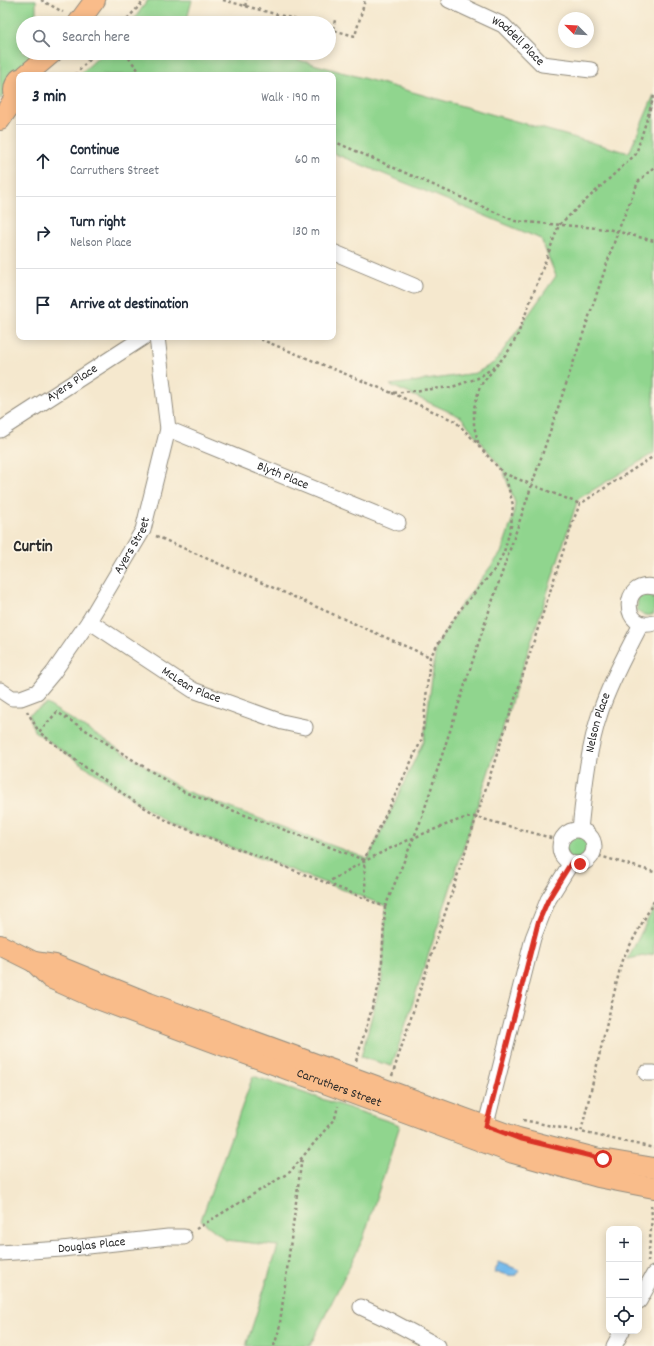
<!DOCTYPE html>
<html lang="en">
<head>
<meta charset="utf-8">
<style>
  :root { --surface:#fff; --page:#f6f6f7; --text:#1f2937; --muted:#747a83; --line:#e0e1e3 }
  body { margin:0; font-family:Dekko,sans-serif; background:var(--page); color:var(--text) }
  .controls { position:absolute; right:12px; bottom:12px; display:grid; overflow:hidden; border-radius:8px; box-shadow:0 2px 10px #0003 }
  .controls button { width:36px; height:36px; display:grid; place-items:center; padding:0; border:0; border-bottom:1px solid var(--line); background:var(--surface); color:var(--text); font:20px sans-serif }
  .compass { position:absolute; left:558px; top:12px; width:36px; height:36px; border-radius:50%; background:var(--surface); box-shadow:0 2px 10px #0003; rotate:294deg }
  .stop { position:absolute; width:12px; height:12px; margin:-9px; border:3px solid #d93025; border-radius:50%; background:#fff }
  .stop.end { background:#d93025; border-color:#fff; box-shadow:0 1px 4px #0008 }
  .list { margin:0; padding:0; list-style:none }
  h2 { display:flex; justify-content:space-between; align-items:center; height:52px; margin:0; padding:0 16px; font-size:17px }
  h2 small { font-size:13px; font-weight:400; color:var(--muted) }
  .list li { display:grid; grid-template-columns:26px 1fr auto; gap:12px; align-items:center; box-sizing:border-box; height:72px; padding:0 16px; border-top:1px solid var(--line) }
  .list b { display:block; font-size:15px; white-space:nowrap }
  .list p { margin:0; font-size:13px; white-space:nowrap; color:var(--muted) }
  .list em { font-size:13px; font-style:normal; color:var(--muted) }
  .icon { flex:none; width:22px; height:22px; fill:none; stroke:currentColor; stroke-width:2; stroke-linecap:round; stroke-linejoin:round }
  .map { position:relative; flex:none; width:654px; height:1346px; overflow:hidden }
  .search { position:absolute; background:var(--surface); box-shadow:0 2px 10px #0003; left:16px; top:16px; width:320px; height:44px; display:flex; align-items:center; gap:10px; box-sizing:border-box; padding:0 14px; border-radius:22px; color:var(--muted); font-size:15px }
  .panel { position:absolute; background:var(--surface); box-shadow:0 2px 10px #0003; left:16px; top:72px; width:320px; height:268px; border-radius:8px }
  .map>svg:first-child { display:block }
  .green { fill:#90d58e; stroke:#5e805c }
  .water { fill:#74baeb; stroke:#50728b }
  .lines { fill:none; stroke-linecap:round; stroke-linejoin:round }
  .minor-casing { stroke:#908a7c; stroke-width:17 }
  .major-casing { stroke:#908a7c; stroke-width:22 }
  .path { stroke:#908a7c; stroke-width:2.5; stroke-dasharray:3 3; stroke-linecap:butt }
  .minor { stroke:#fff; stroke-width:15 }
  .major { stroke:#f9bc8a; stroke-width:20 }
  .route { stroke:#d93025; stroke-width:5 }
  .labels { text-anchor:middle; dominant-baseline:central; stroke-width:3.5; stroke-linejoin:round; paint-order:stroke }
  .street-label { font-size:13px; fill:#2b2b2b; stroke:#fcf5e5 }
  .district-label { font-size:17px; font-weight:bold; fill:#2b2b2b; stroke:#fcf5e5 }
</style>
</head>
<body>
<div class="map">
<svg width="654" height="1346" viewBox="0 0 654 1346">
  <rect width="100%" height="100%" fill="#fcf5e5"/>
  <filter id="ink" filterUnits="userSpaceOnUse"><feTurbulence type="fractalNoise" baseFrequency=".025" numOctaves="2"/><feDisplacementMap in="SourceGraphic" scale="8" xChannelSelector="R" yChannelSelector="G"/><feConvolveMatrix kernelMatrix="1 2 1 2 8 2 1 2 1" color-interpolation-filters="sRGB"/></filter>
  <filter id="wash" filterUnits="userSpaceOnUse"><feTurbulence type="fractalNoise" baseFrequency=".012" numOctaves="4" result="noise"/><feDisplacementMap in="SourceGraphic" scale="16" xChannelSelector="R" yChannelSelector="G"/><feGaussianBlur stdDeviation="0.9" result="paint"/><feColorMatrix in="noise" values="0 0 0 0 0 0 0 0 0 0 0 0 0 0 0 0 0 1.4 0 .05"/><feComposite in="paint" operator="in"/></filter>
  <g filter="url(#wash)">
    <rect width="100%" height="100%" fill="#f5e8ce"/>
    <!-- green -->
    <path class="green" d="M0 0H36V23H23V53H35L0 100Z
      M148 0H192L186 23H131Z
      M103 53H274L629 153 654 95V453L578 499 392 1066 361 1057 382 978 386 906 169 824 34 731 29 714 47 704 185 791 368 859 424 740 436 647 459 608 501 553 513 517 515 503 503 470 461 417 390 385 476 373 495 362 556 276 541 239 333 153V75H79Z
      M654 593V614C647 617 641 615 637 609L638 597 640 594Z
      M565 848a13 13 0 1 1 26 0a13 13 0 1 1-26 0Z
      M654 907V954L628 959Z
      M253 1076 400 1125 363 1239 310 1346H246L278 1246 226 1240 201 1220Z"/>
    <!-- water -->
    <path class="water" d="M499 1262 519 1270 517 1275C508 1277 503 1272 494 1273Z"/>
  </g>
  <g filter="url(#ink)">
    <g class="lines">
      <!-- minor casing -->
      <g class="minor-casing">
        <g id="minor">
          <path id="s1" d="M449 0 503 25 542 64 591 70"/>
          <path d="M333 252 414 286"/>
          <path id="s2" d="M168 429 398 523"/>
          <path id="s3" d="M0 430 144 337"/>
          <path d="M654 587C619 580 623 633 654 623"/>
          <path id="s4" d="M89 621 193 690 282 722 305 727"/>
          <path id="s5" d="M0 690 12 698H21L37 692 53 673 89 621 143 530 168 429 157 337"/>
          <path id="s6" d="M580 830C584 790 588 748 601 710 611 680 627 652 641 624"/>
          <circle cx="577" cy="847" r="17"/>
          <path d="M646 1073H654"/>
          <path d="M483 1136 533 938 548 900 571 863"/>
          <path id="s7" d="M0 1253 62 1249 168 1237H184"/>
          <path d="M639 1301 654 1274"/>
          <path d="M361 1307 391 1321 438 1346"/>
          <path d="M614 1346 622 1331"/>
        </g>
      </g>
      <!-- major casing -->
      <g class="major-casing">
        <g id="major">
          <path d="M78 23 95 0"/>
          <path d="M26 75 52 53"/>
          <path d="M19 79C12 87 13 95 19 104"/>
          <path d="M0 120 15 98"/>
          <path id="s8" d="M0 945 34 962 50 978 95 998 513 1153 598 1177 654 1188"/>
          <path d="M34 962 55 965 149 1003 518 1138 595 1158 654 1168"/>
        </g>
      </g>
      <!-- path -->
      <path class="path" d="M41 0 63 12
        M223 0 309 23
        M245 6 247 0
        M123 23 145 0
        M329 29 355 36 365 0
        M333 29 335 20
        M125 53 142 75
        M75 75 95 53
        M333 141 515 221 608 229 654 241
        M255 337 392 393 452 387 478 378 494 367
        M392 393 455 421 479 445
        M503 473 580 504
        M156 536 430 657
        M27 711 39 732
        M593 854 654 872
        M364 860 184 792 57 712 39 732 78 762 135 802 171 823 327 883C362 861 399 843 438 828 451 823 463 817 476 817L562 841
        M327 883 366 899
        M654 901 622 960 581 1132 654 1148
        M385 907 421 820 484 626 618 231 638 182 654 167
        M356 1061 381 979 385 907 366 899 364 860 422 739 430 657 459 611 496 568 504 552 511 526 513 505 507 482 502 472 479 446 474 426V408L480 386 510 349 518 334 559 225 636 154 654 96
        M392 1076 573 521 580 504 654 456
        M523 1120 581 1132
        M196 1229 290 1172 335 1118 338 1106
        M648 1262 652 1217 651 1203
        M274 1346 279 1330 302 1157"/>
      <!-- minor -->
      <use href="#minor" class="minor"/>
      <!-- major -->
      <use href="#major" class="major"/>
    </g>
  </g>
  <g class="lines" filter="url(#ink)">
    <!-- route -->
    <path class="route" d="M580 864 571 863 548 900 538 923 486 1126 518 1138 603 1159"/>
  </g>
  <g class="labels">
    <!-- street labels -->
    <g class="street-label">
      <text stroke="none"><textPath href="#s1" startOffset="81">Waddell Place</textPath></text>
      <text stroke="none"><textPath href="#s3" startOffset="86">Ayers Place</textPath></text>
      <text stroke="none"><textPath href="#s2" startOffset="124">Blyth Place</textPath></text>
      <text stroke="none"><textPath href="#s5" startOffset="216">Ayers Street</textPath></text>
      <text stroke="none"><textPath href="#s4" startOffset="121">McLean Place</textPath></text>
      <text stroke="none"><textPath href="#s6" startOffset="109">Nelson Place</textPath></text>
      <text stroke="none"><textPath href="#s8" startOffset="370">Carruthers Street</textPath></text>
      <text stroke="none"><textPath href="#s7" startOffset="92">Douglas Place</textPath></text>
    </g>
    <!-- district labels -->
    <g class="district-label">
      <text x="33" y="548">Curtin</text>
    </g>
  </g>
</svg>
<div class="controls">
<button>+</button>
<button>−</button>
<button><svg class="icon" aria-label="locate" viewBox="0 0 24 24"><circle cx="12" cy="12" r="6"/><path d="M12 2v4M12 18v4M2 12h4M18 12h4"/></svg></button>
</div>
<svg class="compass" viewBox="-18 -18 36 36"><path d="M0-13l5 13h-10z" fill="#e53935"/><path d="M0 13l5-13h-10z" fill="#747a83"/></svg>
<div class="stop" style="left:603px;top:1159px"></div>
<div class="stop end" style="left:580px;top:864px"></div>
<div class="search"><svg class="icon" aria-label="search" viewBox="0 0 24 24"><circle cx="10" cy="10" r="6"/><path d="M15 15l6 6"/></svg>Search here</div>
<section class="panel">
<h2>3 min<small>Walk · 190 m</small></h2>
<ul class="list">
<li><svg class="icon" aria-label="ahead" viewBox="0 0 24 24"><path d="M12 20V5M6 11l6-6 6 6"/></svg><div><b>Continue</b><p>Carruthers Street</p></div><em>60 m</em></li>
<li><svg class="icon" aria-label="right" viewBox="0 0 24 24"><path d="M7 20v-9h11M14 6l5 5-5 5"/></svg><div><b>Turn right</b><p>Nelson Place</p></div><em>130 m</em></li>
<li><svg class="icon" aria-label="arrive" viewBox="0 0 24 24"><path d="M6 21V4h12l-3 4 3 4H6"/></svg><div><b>Arrive at destination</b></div></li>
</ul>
</section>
</div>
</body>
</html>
